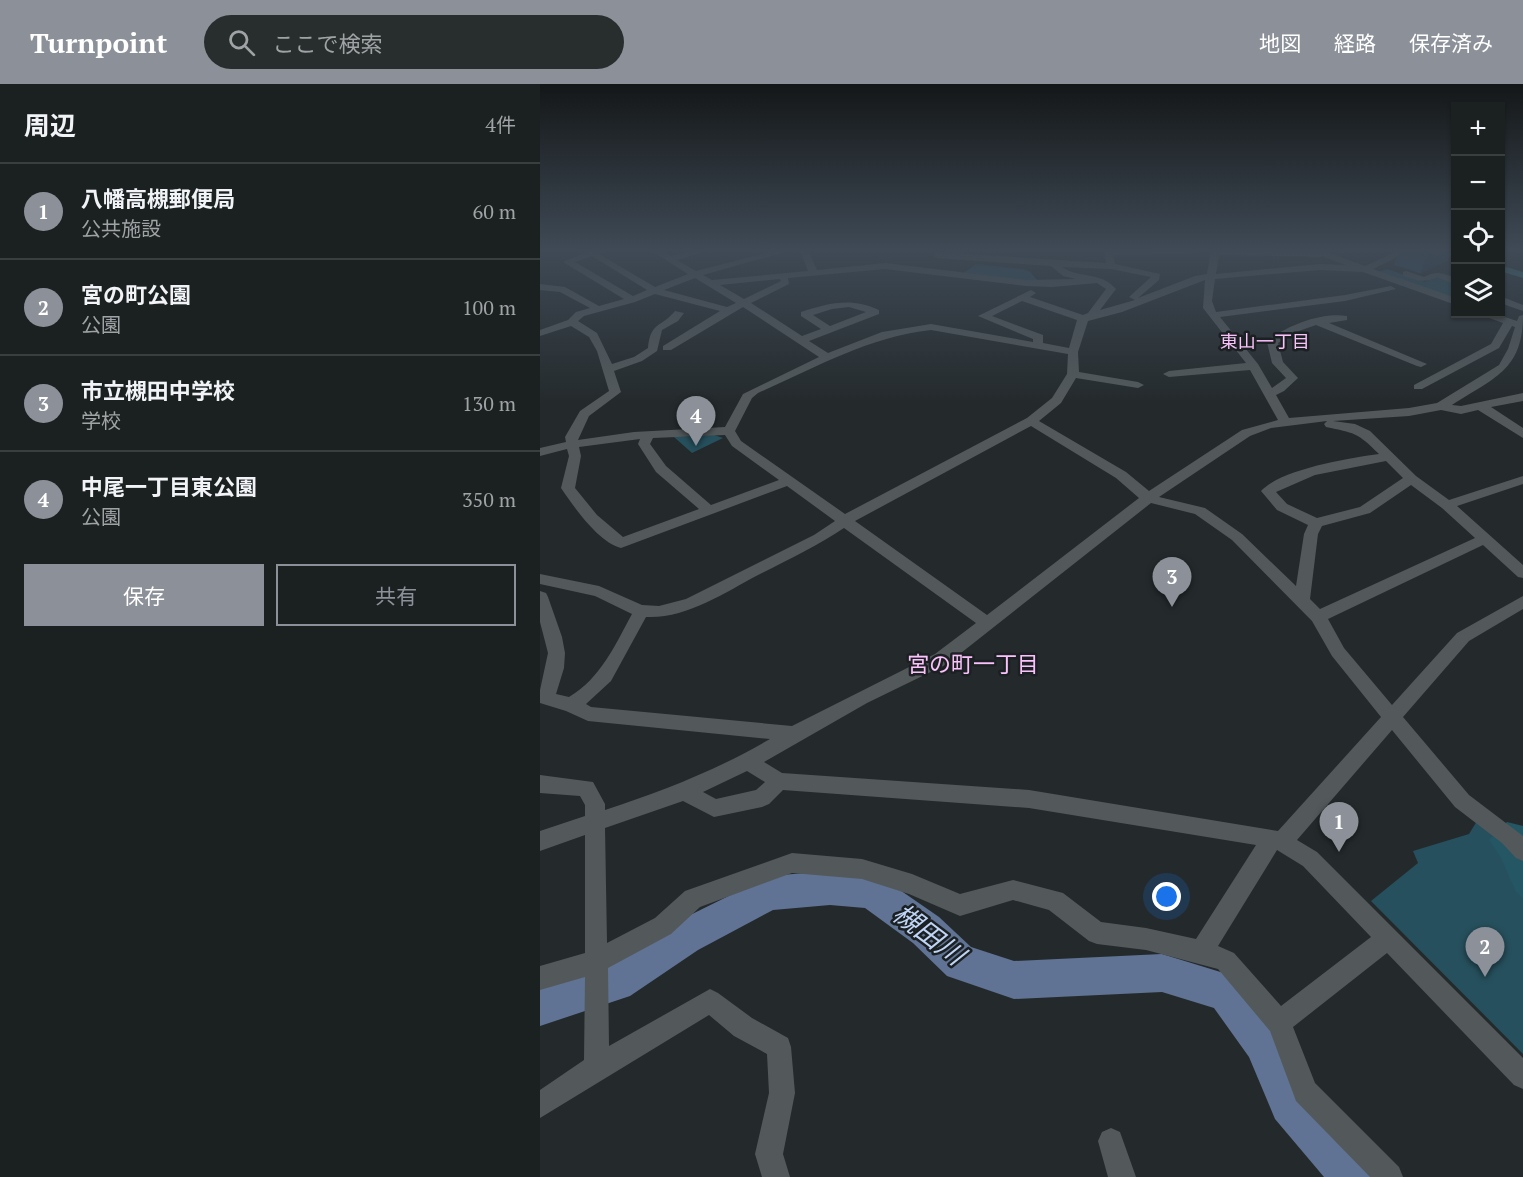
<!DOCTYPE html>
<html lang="ja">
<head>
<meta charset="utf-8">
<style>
  :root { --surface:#1b2021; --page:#282d2e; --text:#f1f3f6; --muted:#a0a3a5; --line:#393e3f; --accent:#8c9099 }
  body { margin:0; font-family:"PT Serif","Noto Sans JP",serif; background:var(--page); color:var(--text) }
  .controls { position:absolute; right:18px; top:18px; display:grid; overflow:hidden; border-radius:0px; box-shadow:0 2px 4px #0004 }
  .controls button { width:54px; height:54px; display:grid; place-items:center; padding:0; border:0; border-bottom:2px solid var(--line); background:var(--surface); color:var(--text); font:30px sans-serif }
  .you { position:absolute; left:627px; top:813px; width:21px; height:21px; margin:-15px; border:4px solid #fff; border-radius:50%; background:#1a73e8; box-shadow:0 0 0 9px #1a73e833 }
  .badge { display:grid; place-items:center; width:39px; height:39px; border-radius:50%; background:var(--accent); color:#fff; font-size:20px; font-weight:700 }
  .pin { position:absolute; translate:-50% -50px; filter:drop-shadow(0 2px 3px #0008) }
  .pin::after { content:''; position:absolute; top:32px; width:21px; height:18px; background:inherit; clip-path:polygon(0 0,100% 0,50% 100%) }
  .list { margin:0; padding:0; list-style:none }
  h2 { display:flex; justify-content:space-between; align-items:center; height:78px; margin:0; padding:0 24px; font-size:26px }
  h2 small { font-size:20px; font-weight:400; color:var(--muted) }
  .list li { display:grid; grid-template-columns:39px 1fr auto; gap:18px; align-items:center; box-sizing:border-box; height:96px; padding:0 24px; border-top:2px solid var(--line) }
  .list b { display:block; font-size:22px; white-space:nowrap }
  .list p { margin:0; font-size:20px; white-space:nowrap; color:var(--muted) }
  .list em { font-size:20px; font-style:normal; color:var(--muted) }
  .actions { display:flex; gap:12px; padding:18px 24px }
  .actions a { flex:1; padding:14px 0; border:2px solid var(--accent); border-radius:0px; text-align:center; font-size:21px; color:var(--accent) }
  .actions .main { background:var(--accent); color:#fff }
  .icon { flex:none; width:33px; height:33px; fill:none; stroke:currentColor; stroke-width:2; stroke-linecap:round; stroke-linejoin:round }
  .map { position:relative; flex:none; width:983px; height:1093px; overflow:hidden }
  header { display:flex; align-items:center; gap:36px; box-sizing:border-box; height:84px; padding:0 30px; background:var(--accent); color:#fff }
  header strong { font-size:28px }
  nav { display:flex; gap:33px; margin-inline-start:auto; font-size:21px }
  .search { width:420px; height:54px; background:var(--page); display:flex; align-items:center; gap:15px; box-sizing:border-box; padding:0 21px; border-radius:33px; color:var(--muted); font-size:22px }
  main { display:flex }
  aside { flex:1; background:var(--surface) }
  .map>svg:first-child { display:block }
  .green { fill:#26505d }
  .forest { fill:#255664 }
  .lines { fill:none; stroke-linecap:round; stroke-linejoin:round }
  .river { fill:#607394; fill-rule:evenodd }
  .minor { fill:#53595b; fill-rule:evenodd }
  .major { fill:#3a8285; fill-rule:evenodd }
  .wall { fill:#2e4b60 }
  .shaded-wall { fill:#253d4e }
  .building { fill:#355770; stroke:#253d4e; stroke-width:1.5 }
  .labels { text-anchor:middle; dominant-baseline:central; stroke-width:5; stroke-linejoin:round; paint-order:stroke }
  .far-neighbourhood-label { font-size:18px; fill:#fac1fb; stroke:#1b2022 }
  .neighbourhood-label { font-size:22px; fill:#fac1fb; stroke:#1b2022 }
  .near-water-label { font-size:27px; font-style:italic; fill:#c0d4f6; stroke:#1b2022 }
</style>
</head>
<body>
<header>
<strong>Turnpoint</strong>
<div class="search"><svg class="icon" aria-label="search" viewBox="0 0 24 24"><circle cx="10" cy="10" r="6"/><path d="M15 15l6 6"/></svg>ここで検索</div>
<nav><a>地図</a><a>経路</a><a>保存済み</a></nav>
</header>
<main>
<aside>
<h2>周辺<small>4件</small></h2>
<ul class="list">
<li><span class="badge">1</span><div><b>八幡高槻郵便局</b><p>公共施設</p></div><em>60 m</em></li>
<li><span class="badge">2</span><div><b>宮の町公園</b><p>公園</p></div><em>100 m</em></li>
<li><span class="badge">3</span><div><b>市立槻田中学校</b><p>学校</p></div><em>130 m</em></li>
<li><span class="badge">4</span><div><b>中尾一丁目東公園</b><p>公園</p></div><em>350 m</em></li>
</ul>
<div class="actions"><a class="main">保存</a><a>共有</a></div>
</aside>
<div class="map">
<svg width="983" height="1093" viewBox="0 0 983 1093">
  <rect width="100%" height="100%" fill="#242a2c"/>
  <!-- green -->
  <path class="green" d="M436 180 483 185 490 188 499 198 421 191Z
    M847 185 885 198 898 192 915 199V215L838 188Z
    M174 351 183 354 152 369 134 353Z
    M937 737 983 777V970L831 817 878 779 873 767 929 750Z"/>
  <!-- forest -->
  <path class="forest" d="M967 738 983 742V814L976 808 961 774 949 756Z"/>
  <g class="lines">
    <!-- river -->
    <path class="river" d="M290 787 331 790 344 795 399 833 431 863 474 877 622 870 700 894 737 945 765 1005 829 1077 836 1093H784L735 1035 709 973 674 924 622 908 474 915 407 892 373 859 325 824 290 821 233 826 158 866 90 912 0 942V902L67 882 132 840 229 792Z"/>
    <!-- minor -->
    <path class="minor" d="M52 166H65L59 170 115 203 148 190 110 166H121L131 172 155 166H170L137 176 156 187 237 166H252L163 191 172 196 268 187 260 166H268L277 186 345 179 486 196 536 195 523 192 511 182 397 174 393 171 397 168 566 179 564 166H659L655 169 573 171 575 180 620 190 619 196 598 214 655 192 667 190 671 166 769 168 768 166H781L825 182 860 166H871L833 185 916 214V221L823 188 780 186 675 195 672 217 676 228 805 211 851 202 856 205 805 217 680 233 718 280 732 304 746 294 732 279 727 258 728 256C749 241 781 228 807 232V236L789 239 887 280 881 283 877 282 776 241 753 249 738 259 743 278 758 294 744 307 736 311 749 334 869 324 897 319 959 281 968 265 975 243 972 242 959 264 882 305H874V301L951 260 963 239 944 232 943 230H956L977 237 979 232 983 231C983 287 953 294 912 321L921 322 983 309V317L951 323 983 344V354L938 326 921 330 901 326 869 332 793 337 815 340 830 347 876 392 909 416 983 392V400L917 422 983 481V494L978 493 943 461 788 535 804 564 852 621 917 549 983 512V525L929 557 863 633 929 711 983 752V777L976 774 962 759 915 723 852 646 757 756 777 768 983 974V1005L974 1001 847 869 753 943 775 999 859 1083 863 1093H830L756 1017 730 947 678 885 606 866 557 860 549 857 509 826 473 816 420 832 369 810 322 795 252 789 160 823 131 850 68 884 69 962 170 905 178 909 212 934 248 954 251 963 255 1009 243 1070 250 1093H222L215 1070 229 1009 227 970 194 952 169 931 0 1034V1006L44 976 45 893 0 906V882L45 869V751L0 767V747L45 732V721L40 712 0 709V691L53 698 65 720V726C123 707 177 686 230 655L48 637 26 627 0 619V606L8 569 0 538V507L6 509 8 513 22 553 25 569 24 584 16 610 29 613C61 594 75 561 92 530L55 512 0 500V490L59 502 102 521 119 522 146 515 274 451 295 437 247 402 81 464C58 458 34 423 21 404L29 372 27 365 0 372V364L26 358 25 353 40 327 69 307 57 267 49 253 31 242 0 252V246L28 236 36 228 50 224 20 208 0 206V200L25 203 59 222 84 215 23 178ZM679 171 784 173 806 181 780 180 676 190ZM52 172 107 206 93 212 35 178ZM522 183 571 185 611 193 589 213 595 216 560 226 576 205 574 203C560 188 538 194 522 183ZM345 185 486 202 512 203 557 199 566 205 548 229 543 231 490 213 496 209 491 206 438 232 493 255V258L391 240 342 248 288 269 269 257 339 230V226C311 213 289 219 261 228V232L281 245 262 252 211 219 249 200 248 194ZM155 194 196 219 187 223 124 206ZM240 195 241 197 204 215 180 201ZM665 196 663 224 706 279 629 287 623 290 629 293 710 286 738 336 702 346 609 407 586 388 499 337 521 319 536 294 598 304 604 301 598 298 539 288 538 268 548 237 582 228ZM115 210 180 227 123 262V266H131L203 223 279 273 203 310 185 343 94 348 38 356 49 332 81 308 74 287 102 277 117 267 122 246 138 237 144 229 135 227C122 243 110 238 108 264L94 273 72 280 57 249 38 237 44 232 95 218ZM482 217 537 236 529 264 503 259V251L452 232ZM309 223 326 228 290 242 273 231 292 225ZM391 246 528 270 527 290 512 314 487 334 305 430 201 357 195 347 212 314 218 309C275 284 328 253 391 246ZM787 337 784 340 786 343C814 349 817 348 839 370 810 374 741 385 721 407L737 426 768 441 764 450 756 502 702 450 665 424 619 413 710 352 731 344ZM491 342 576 394 599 414 447 531 315 437ZM185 351 192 362 239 396 171 421 126 382 110 360 113 354ZM100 355 98 360 116 388 159 425 83 453 57 431 35 404 41 372 39 363ZM846 377 863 394 820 423 777 434 747 420 736 408 775 391ZM871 401 902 424 935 454 780 525 770 515 778 450 782 442 830 429ZM611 419 655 430 692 456 772 537 792 572 841 633 738 747 489 706 242 689 224 678 327 619 407 580ZM304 444 436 539 395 570 252 642 51 623 46 620 71 597 106 533C146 535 184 509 218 491 248 476 277 462 304 444ZM207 687 225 698 216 706 176 715 163 708ZM243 706 489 724 716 761 656 855 606 844 561 838 523 809 473 796 420 810 372 790 322 775 252 769 145 807 115 834 67 859 65 744 143 717 174 733 222 723 229 720ZM737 766 763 782 831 853 741 922 694 869 678 862Z
      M866 187 884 193C897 186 902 189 916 194V201L897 193C884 200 876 196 863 192V188Z
      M960 212 983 221V227L960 219Z
      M571 1044 580 1048 596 1093H568L558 1057 562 1048Z"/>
    <!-- major -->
    <path class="major" d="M896 166 916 167V173L898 168Z
      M960 181 983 188V194L960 187Z"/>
  </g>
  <!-- wall -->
  <path class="wall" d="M860 166H911L907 177 880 189 854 181Z"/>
  <!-- shaded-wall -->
  <path class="shaded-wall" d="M900 166H911L907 177 880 189 886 172Z"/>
  <!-- building -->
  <path class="building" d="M865 166H900L886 172Z"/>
  <!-- sky -->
  <linearGradient id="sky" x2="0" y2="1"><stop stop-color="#141718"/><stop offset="0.52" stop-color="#3f4a56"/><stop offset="1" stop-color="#3f4a56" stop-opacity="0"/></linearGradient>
  <rect width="983" height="319" fill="url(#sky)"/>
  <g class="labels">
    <!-- far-neighbourhood labels -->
    <g class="far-neighbourhood-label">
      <text x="725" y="257">東山一丁目</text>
    </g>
    <!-- neighbourhood labels -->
    <g class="neighbourhood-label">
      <text x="433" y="579">宮の町一丁目</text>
    </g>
    <!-- near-water labels -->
    <g class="near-water-label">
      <text transform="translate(389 850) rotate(37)">槻田川</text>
    </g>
  </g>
</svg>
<div class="controls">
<button>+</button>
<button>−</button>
<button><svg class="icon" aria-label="locate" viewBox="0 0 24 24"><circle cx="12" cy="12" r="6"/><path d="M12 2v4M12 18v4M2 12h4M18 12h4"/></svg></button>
<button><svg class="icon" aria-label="layers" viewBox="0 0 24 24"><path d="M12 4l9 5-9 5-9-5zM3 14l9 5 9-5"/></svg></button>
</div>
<div class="you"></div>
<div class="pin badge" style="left:799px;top:768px">1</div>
<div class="pin badge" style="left:945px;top:893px">2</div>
<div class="pin badge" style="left:632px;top:523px">3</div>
<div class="pin badge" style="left:156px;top:362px">4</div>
</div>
</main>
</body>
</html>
